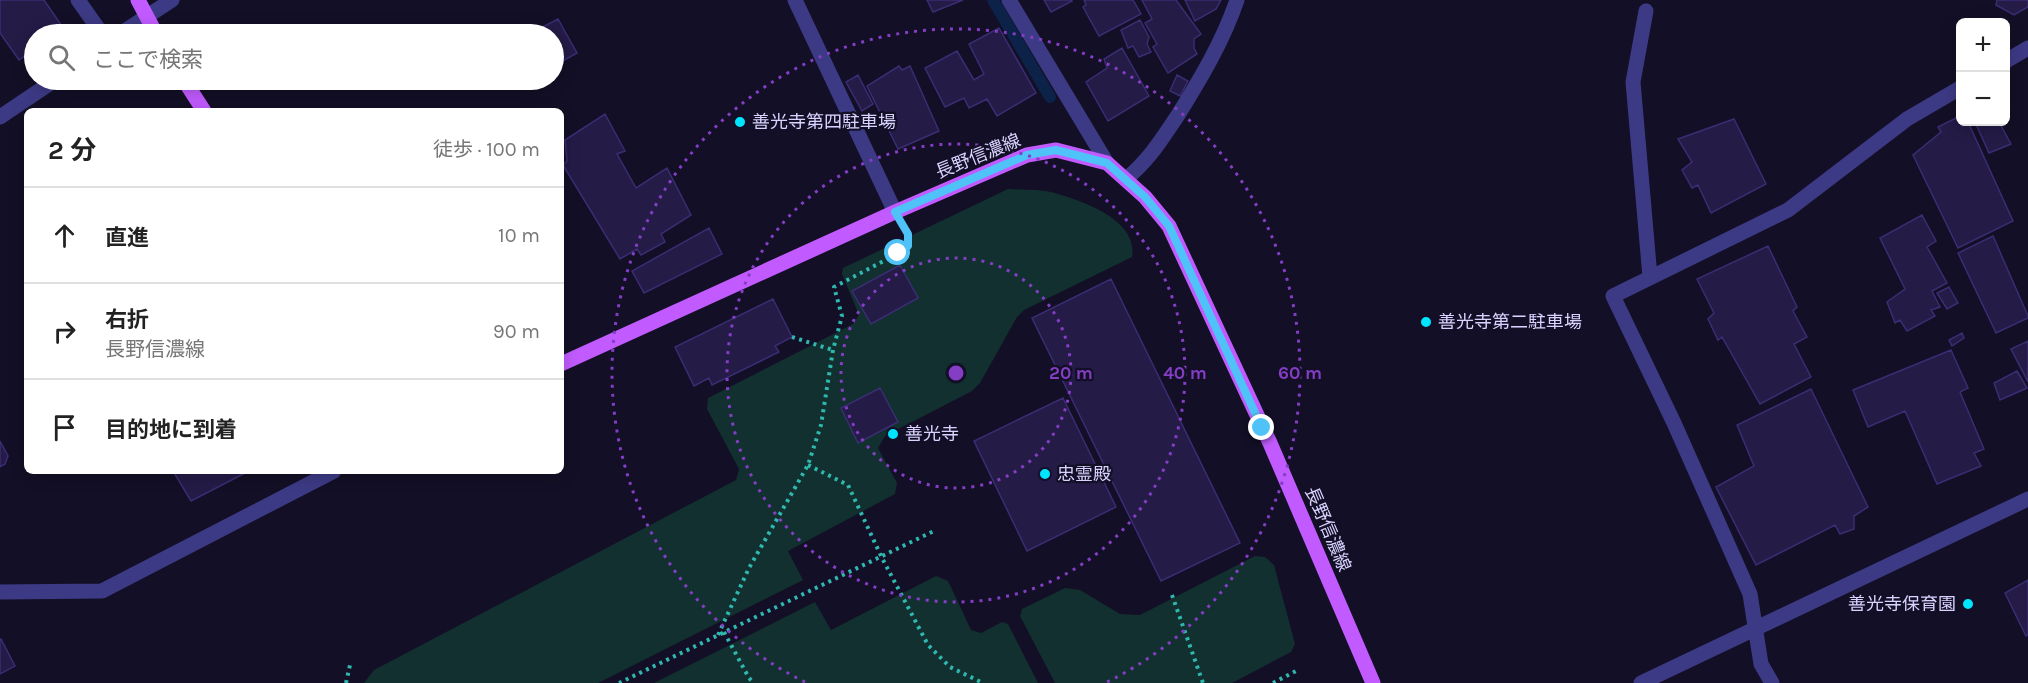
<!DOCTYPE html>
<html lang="ja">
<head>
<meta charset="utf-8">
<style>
  :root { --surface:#fff; --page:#f2f2f2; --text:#222; --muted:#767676; --line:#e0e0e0 }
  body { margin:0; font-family:Karla,"Noto Sans JP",sans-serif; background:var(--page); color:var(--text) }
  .controls { position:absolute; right:18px; top:18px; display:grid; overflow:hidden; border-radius:9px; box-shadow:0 3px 15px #0003 }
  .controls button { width:54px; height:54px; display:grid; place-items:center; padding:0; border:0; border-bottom:2px solid var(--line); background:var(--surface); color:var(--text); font:30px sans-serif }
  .stop { position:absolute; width:18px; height:18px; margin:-14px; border:4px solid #4fc3f7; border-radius:50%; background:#fff }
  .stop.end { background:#4fc3f7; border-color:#fff; box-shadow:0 2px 6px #0008 }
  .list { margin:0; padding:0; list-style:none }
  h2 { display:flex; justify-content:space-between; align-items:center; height:78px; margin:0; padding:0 24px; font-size:26px }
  h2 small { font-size:20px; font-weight:400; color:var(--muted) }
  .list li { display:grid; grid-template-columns:39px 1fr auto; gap:18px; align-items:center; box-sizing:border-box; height:96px; padding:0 24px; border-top:2px solid var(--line) }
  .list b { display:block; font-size:22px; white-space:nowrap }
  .list p { margin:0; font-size:20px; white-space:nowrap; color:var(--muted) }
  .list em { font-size:20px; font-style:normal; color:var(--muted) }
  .icon { flex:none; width:33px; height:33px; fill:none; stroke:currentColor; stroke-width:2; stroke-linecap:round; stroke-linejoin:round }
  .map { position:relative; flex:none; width:2028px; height:683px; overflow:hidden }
  .search { position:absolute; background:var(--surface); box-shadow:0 3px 15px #0003; left:24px; top:24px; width:540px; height:66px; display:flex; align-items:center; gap:15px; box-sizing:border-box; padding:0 21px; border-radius:33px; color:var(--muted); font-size:22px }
  .panel { position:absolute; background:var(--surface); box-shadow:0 3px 15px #0003; left:24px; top:108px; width:540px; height:366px; border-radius:9px }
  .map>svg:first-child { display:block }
  .green { fill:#12302f }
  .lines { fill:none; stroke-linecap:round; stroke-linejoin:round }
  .stream { stroke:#0c2248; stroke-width:12 }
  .building { fill:#241b47; stroke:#3b2d73; stroke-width:1.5 }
  .path { stroke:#2fb8b0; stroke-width:4; stroke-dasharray:3 4.5; stroke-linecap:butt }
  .minor { stroke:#3d3a85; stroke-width:15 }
  .tertiary { stroke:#3d3a85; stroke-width:15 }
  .primary { stroke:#c25bff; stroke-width:15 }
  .route { stroke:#4fc3f7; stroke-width:8 }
  .ring { fill:none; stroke:#843dc5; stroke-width:3; stroke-dasharray:3 6 }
  .poi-dot { fill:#00e5ff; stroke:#130f26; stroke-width:2 }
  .labels { text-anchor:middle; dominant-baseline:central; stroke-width:4.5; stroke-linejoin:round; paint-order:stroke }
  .poi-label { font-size:18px; fill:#d9d4ff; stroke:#130f26; text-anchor:start }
  .street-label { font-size:18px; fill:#d9d4ff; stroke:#130f26 }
  .centre { fill:#843dc5; stroke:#130f26; stroke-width:3 }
  .ring-label { font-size:18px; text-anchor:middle; font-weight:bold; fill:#843dc5; stroke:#130f26; stroke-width:4.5; stroke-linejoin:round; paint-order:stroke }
</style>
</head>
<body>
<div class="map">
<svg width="2028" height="683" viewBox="0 0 2028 683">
  <rect width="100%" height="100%" fill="#130f26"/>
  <!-- green -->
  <path class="green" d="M1008 189C1022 190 1038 189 1051 192 1080 200 1139 219 1132 257L1024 310 1017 317 980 383 972 391 885 436 878 448 897 483 895 494 788 551 803 580 598 683H364L374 670 736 480 739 469 707 409 708 398 853 324 859 315 842 274 843 268Z
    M1255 556 1265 557 1274 565 1295 644 1291 652 1232 683H1055L1020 616 1022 609 1065 588 1080 590 1120 614 1140 615Z
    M936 576 948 581 971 630 981 633 1002 622 1008 624 1038 683H654L815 602 831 630Z"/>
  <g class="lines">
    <!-- stream -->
    <path class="stream" d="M993 0 1050 97"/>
  </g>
  <!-- building -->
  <path class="building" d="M0 0H44L64 29 55 34H34V49L19 60 0 33Z
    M927 0H963L933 12Z
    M1044 0H1071L1072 1 1051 12Z
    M1084 0H1133L1141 14 1099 36 1083 7 1086 5Z
    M1142 0H1176L1201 34 1194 39V48L1197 54 1168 73 1153 47 1157 44 1145 23 1152 19Z
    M1185 0H1221L1216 9 1195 21Z
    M1997 0H2028V7L2014 15 1996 5Z
    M558 19 577 53 554 66V34H532L531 33Z
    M1140 20 1149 37 1147 44 1151 52 1139 57 1133 46 1128 48 1121 30Z
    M999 28 1036 93 997 116 987 99 969 108 964 98 945 107 925 68 957 51 974 80 984 74 969 44Z
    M1122 48 1149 96 1108 121 1086 82 1107 68 1104 59Z
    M899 66 902 70 910 66 939 131 898 149 867 86Z
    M858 75 873 104 862 111 846 82Z
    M1177 75 1188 81 1180 96 1170 91Z
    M605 114 625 151 617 154 636 188 667 168 691 215 661 234 665 242 641 255 637 249 620 259 563 165 567 161 565 140Z
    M1960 116V122H1968L2013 221 1958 248 1913 155 1941 132 1938 127Z
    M1734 119 1766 184 1711 213 1698 185 1692 188 1682 170 1692 162 1678 139Z
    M1975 122H1999L2011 144 1989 153Z
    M1922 215 1936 241 1927 247 1947 283 1932 291 1940 307 1931 310 1935 316 1907 331 1900 320 1895 323 1887 302 1905 289 1880 238Z
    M709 228 722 254 644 293 632 271Z
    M1993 236 2028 316V318L1996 333 1958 253Z
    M1768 246 1797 307 1793 311 1807 337 1794 344 1811 377 1760 404 1722 337 1718 340 1708 319 1714 313 1697 279Z
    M900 265 918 298 871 324 852 291Z
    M1111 279 1240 543 1161 581 1032 318Z
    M1949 287 1958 303 1947 309 1937 293Z
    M773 299 792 337 775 346 779 352 712 385 709 378 694 386 675 347Z
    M1962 333 1964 338 1952 346 1949 340Z
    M2028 341V382L2011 349Z
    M1951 350 1968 388 1960 392 1984 449 1974 453 1981 466 1937 484 1905 411 1868 427 1853 390Z
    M2017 371 2027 388 2000 400 1994 383Z
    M880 388 898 422 858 443 841 408Z
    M1811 389 1868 507 1854 516V529L1840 534 1835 525 1756 565 1716 487 1754 466 1737 425Z
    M1063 398 1116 507 1027 551 974 441Z
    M0 441 8 456 5 464 0 467Z
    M173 471H249L191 501Z
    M2028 580V635L2026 636 2005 593Z
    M1 639 15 666 0 674V640Z"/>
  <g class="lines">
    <!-- path -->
    <path class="path" d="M792 337 833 350
      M808 465 848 485 882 558 928 645 950 667 983 683
      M1172 595 1203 683
      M724 632 749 678 754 683
      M718 635 749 568 808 465 821 425 833 350 842 316 834 287 899 253 908 246V236
      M346 683 350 665
      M619 683 936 530
      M1273 683 1296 671"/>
    <!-- minor -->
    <path class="minor" d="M78 0 102 34
      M795 0 895 212
      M1009 0 1107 163
      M1646 11 1633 82 1650 277
      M120 34 172 0
      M2006 61 2028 48
      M0 117 55 80
      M1126 179C1150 159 1161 140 1178 115 1201 78 1223 41 1237 0
      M1772 683 1761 664 1750 594 1674 423 1613 296 1788 210 1907 119 1960 88"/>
    <!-- tertiary -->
    <path class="tertiary" d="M0 592 102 591 334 471
      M1641 683 2028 499"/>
    <!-- primary -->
    <path class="primary" d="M138 0 156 34
      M184 80 204 111
      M561 364 895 212 1027 155 1056 150 1107 163 1145 197 1169 226 1270 443 1373 683"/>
  </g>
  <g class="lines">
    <!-- route -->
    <path class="route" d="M898 253 908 246V234L895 212 1027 155 1056 150 1107 163 1145 197 1169 226 1262 428"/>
  </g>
  <!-- distance rings -->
  <g class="ring">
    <circle cx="956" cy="373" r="115"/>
    <circle cx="956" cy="373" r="229"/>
    <path d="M805 682A344 344 0 1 1 1107 682"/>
  </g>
  <!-- markers -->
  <g class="poi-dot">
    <circle cx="740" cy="122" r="6"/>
    <circle cx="1426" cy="322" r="6"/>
    <circle cx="893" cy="434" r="6"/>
    <circle cx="1045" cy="474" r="6"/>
    <circle cx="1968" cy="604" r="6"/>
  </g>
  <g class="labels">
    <!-- poi labels -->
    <g class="poi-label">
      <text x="752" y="122">善光寺第四駐車場</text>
      <text x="1438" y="322">善光寺第二駐車場</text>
      <text x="905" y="434">善光寺</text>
      <text x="1057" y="474">忠霊殿</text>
      <text x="1956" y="604" text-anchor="end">善光寺保育園</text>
    </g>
    <!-- street labels -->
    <g class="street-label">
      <text transform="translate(978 156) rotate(-22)">長野信濃線</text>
      <text transform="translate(1328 529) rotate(67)">長野信濃線</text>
    </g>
  </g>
  <circle cx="956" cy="373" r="9" class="centre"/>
  <g class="ring-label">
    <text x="1071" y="379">20 m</text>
    <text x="1185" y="379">40 m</text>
    <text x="1300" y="379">60 m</text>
  </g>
</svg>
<div class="controls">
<button>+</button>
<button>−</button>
</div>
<div class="stop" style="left:898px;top:253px"></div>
<div class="stop end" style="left:1262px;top:428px"></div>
<div class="search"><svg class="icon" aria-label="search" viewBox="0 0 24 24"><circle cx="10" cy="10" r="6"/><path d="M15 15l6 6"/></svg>ここで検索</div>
<section class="panel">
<h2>2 分<small>徒歩 · 100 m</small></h2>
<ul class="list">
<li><svg class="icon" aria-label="ahead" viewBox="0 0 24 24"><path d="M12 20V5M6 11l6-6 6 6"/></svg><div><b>直進</b></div><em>10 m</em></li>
<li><svg class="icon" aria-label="right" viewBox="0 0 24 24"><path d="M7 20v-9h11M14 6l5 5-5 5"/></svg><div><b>右折</b><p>長野信濃線</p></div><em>90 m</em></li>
<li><svg class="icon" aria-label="arrive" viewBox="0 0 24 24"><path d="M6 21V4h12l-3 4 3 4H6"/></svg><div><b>目的地に到着</b></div></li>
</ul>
</section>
</div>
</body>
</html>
